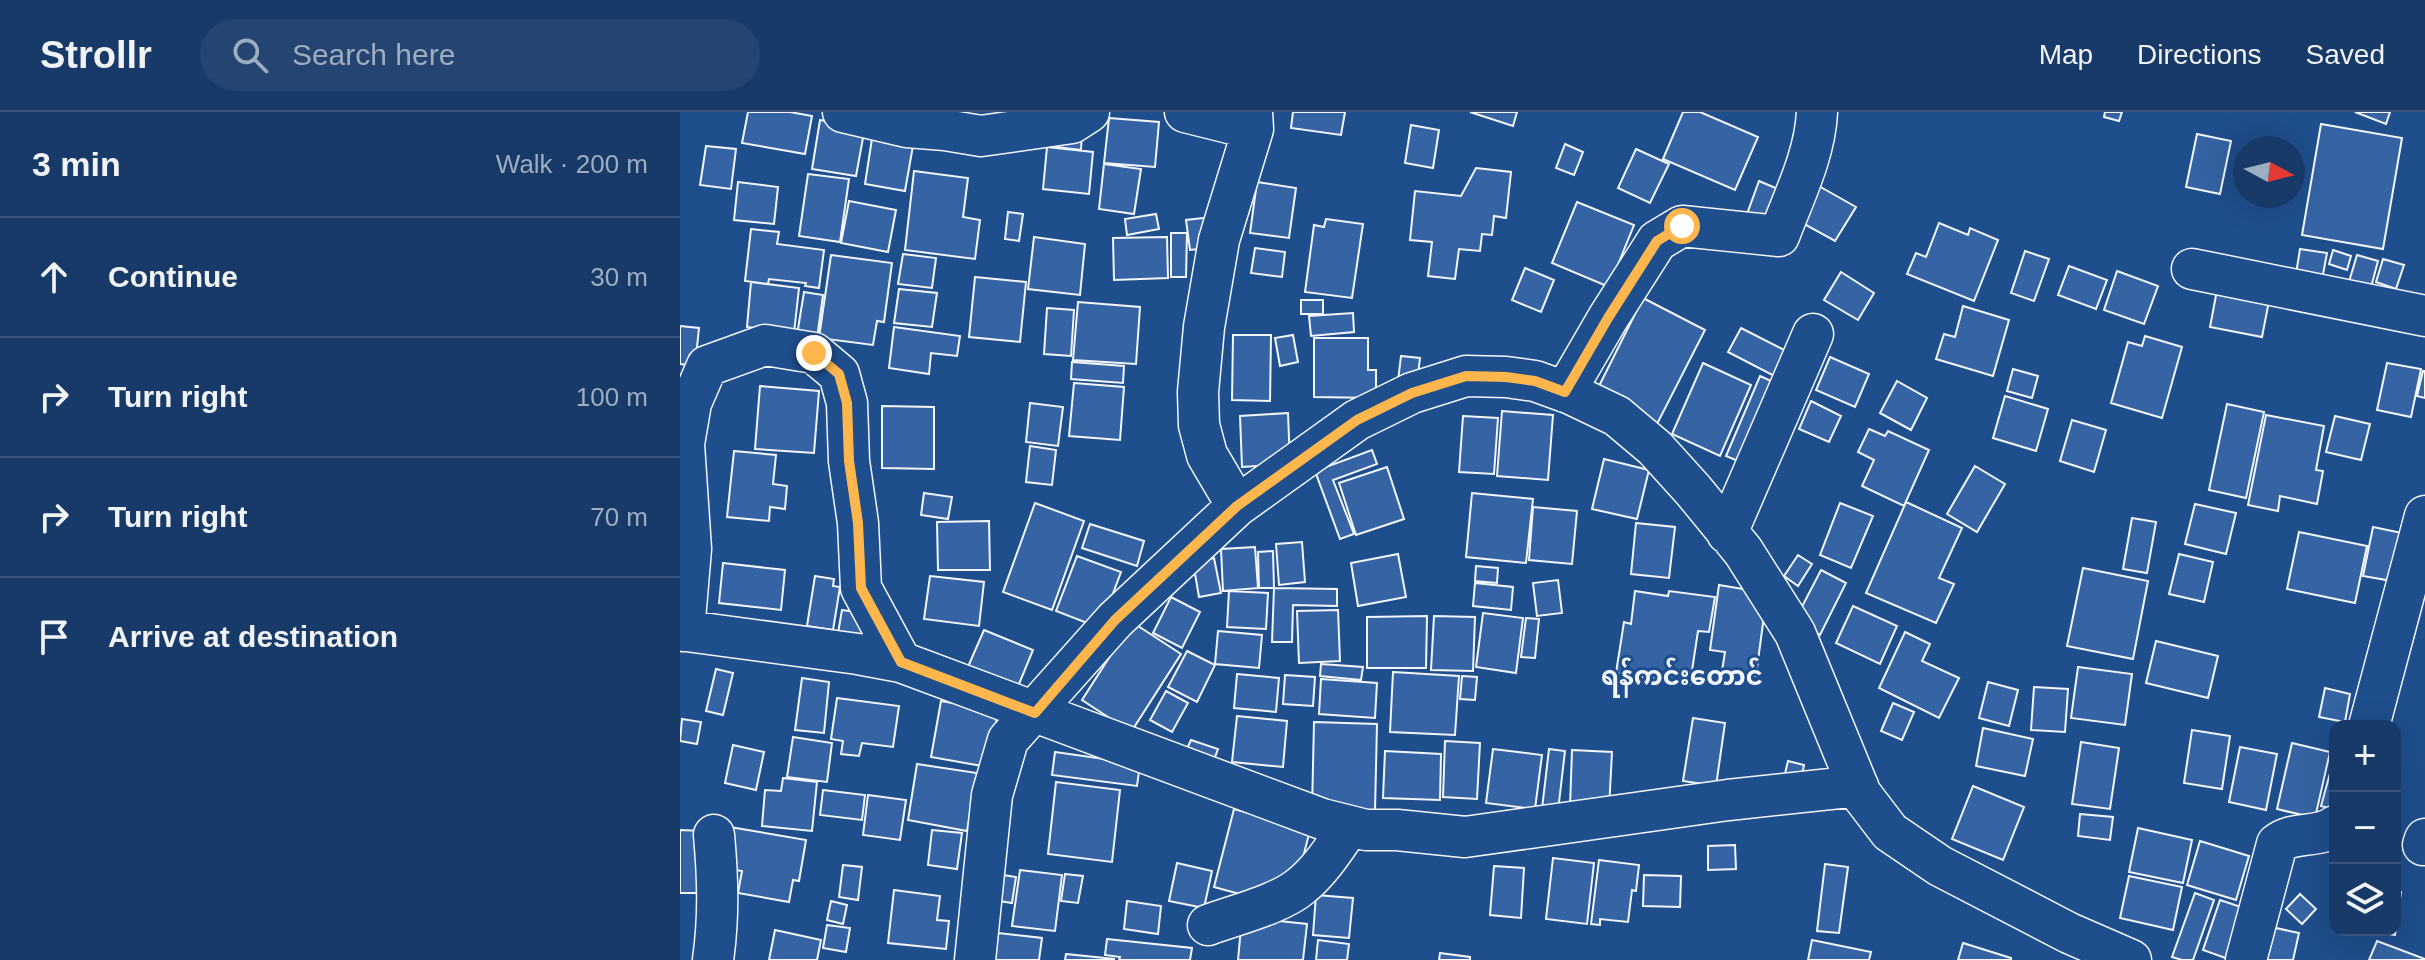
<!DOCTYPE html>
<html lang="en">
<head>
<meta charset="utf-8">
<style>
  :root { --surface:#173a69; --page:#244571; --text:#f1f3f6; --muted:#9eadc0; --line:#36547d }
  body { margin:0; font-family:Helvetica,"Noto Sans Myanmar",sans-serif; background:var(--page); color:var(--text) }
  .controls { position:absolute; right:24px; bottom:24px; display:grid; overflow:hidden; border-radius:16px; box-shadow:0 8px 32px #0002 }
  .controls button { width:72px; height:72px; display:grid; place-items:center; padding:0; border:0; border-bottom:2px solid var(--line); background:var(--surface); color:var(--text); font:40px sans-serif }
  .compass { position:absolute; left:1553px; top:24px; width:72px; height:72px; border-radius:50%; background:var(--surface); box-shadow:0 8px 32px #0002; rotate:97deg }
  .stop { position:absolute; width:24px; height:24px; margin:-18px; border:6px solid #ffb74d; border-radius:50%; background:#fff }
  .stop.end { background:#ffb74d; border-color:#fff; box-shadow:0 2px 8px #0008 }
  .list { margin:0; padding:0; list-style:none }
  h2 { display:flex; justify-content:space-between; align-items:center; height:104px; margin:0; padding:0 32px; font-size:34px }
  h2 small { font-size:26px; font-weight:400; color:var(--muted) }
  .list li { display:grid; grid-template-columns:52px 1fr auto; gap:24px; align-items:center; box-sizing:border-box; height:120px; padding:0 32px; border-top:2px solid var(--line) }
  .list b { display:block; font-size:30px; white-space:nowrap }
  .list em { font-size:26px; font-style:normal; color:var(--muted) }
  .icon { flex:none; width:44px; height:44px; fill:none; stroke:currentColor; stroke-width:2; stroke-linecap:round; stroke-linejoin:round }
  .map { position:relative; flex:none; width:1745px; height:848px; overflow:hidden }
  header { display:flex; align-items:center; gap:48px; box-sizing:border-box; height:112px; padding:0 40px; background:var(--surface); border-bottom:2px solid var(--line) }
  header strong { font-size:38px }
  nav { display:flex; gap:44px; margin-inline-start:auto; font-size:28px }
  .search { width:560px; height:72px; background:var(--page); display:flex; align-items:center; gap:20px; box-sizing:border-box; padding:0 28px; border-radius:44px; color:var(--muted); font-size:30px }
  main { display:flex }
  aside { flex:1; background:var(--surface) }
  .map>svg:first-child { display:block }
  .building { fill:#3563a3; stroke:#f2f6ff; stroke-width:2 }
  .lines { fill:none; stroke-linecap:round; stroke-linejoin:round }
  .minor-casing { stroke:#f2f6ff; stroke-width:43 }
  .minor { stroke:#1f4e8c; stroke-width:40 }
  .route { stroke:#ffb74d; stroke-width:10 }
  .labels { text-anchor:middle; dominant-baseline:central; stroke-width:6; stroke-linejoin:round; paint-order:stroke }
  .quarter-label { font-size:26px; font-weight:bold; fill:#f2f6ff; stroke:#1f4e8c }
</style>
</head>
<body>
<header>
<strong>Strollr</strong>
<div class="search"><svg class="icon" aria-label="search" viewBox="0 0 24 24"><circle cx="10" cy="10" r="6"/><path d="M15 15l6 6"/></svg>Search here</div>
<nav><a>Map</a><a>Directions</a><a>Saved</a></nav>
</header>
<main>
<aside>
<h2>3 min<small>Walk · 200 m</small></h2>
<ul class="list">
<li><svg class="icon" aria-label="ahead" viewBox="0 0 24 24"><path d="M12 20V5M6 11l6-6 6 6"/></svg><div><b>Continue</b></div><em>30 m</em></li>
<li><svg class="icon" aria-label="right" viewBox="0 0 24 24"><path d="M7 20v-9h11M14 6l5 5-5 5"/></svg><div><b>Turn right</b></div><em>100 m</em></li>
<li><svg class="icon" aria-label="right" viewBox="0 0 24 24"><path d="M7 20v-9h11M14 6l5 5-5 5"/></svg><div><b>Turn right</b></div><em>70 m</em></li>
<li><svg class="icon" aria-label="arrive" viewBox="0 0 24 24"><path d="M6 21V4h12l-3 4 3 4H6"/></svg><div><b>Arrive at destination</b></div></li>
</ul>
</aside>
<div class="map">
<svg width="1745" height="848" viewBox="0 0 1745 848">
  <rect width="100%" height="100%" fill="#1f4e8c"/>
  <!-- building -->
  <path class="building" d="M68 0H110L132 4 125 42 62 31Z
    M613 0H665L661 23 611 16Z
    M790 0H837L833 14Z
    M1003 0H1020L1078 25 1055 78 983 47Z
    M1425 0H1442L1439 9 1424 5Z
    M1675 0H1710L1706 12Z
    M429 6 479 10 475 55 424 51Z
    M140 8 185 15 176 64 132 57Z
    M1641 12 1722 26 1703 137 1622 123Z
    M731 13 759 18 753 56 725 51Z
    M377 18 402 21 401 38 376 35Z
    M193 20 234 28 225 79 185 72Z
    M1517 22 1551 29 1540 82 1506 75Z
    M885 32 903 40 894 63 876 56Z
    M26 34 56 37 51 77 20 73Z
    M367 35 413 40 409 82 363 77Z
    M956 37 989 52 970 91 938 76Z
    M424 52 461 57 454 102 419 97Z
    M796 56 831 60 826 106 814 104 812 123 802 122 800 139 779 137 775 167 748 164 752 130 730 128 735 79 781 84Z
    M234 59 288 66 283 105 300 108 295 147 225 138Z
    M128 62 169 67 160 130 119 124Z
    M1079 69 1105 80 1092 112 1067 102Z
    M58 70 98 75 94 112 54 108Z
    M577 70 616 76 609 126 570 121Z
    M1137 73 1176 95 1155 129 1117 108Z
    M169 89 216 98 208 140 161 131Z
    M897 90 954 113 929 175 872 151Z
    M328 100 343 102 339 129 325 127Z
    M476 102 479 117 447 123 445 107Z
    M532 105 536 135 510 138 506 108Z
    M646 107 683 112 672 186 625 180 634 113 644 115Z
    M1259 111 1288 123 1290 116 1318 128 1294 189 1227 162 1236 141 1246 145Z
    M71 117 99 120 97 132 144 138 139 176 125 174 126 171 89 167 88 172 65 169Z
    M491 121H507L506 165H491Z
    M354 125 405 132 400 183 348 177Z
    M487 125 488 166 434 168 433 126Z
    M575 136 605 140 602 165 571 161Z
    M1620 137 1647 141 1641 173 1615 168Z
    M1653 138 1671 144 1667 158 1649 152Z
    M1345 139 1369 147 1354 189 1331 181Z
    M223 142 256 146 252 176 218 172Z
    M151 143 212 151 204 210 197 209 193 233 139 226Z
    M1677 143 1698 149 1690 179 1668 173Z
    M1703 147 1724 153 1716 177 1696 170Z
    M1389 154 1427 168 1416 197 1378 183Z
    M845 156 874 168 861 200 832 188Z
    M1437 159 1478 174 1464 212 1424 198Z
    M1161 160 1194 181 1178 208 1144 188Z
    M295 165 346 170 340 230 289 225Z
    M71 170 119 176 114 221 67 215Z
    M219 177 257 181 252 215 214 211Z
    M1537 178 1589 189 1582 225 1530 215Z
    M124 180 143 183 137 226 117 223Z
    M963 186 1025 218 975 316 914 284Z
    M621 188H643V202H621Z
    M398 190 460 195 456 252 393 248Z
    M1283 194 1329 208 1313 264 1256 247 1264 222 1275 225Z
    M367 196 394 198 391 244 364 242Z
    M673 201 674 220 631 224 629 204Z
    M0 214 19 216 15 254 0 252Z
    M214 215 280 224 277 244 251 241 249 262 209 256Z
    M1061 216 1116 244 1104 269 1048 240Z
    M553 223H591L590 289 552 288Z
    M613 223 618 250 600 254 595 226Z
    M1465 224 1502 235 1482 306 1431 291 1448 230 1462 234Z
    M634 226H688V258H696V286L634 285Z
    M721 244 740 246 737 271 718 269Z
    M1150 245 1189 262 1175 295 1136 278Z
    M392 250 444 254 443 271 391 267Z
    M1023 251 1071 273 1040 344 992 322Z
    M1707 251 1741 257 1731 305 1697 298Z
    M1333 257 1358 264 1352 286 1327 279Z
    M1743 259H1745V286L1737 284Z
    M1080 264 1100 273 1065 352 1046 344Z
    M1217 269 1247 286 1231 318 1200 301Z
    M394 271 444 275 440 328 389 324Z
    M80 274 139 279 134 341 75 337Z
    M1325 284 1368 297 1356 339 1313 326Z
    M1131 289 1161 304 1149 330 1119 317Z
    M350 291 383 295 378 334 346 330Z
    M1547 292 1584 300 1566 386 1529 378Z
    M202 294 254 295V357L202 356Z
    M822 299 873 303 868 368 817 364Z
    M608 301 610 352 562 355 560 304Z
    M1586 303 1644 314 1636 358 1643 359 1637 392 1600 384 1598 399 1568 393Z
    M783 304 818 306 814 362 779 360Z
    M1655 304 1690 312 1681 348 1646 340Z
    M1392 308 1426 318 1414 360 1380 349Z
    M1189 317 1205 324 1208 319 1249 338 1224 394 1182 374 1194 348 1178 340Z
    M350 334 376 338 372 373 346 370Z
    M692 338 697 352 653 368 674 422 660 427 635 359Z
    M54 339 96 343 93 372 107 374 105 397 90 395 89 409 47 405Z
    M924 347 969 358 957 407 912 397Z
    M1295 354 1325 372 1297 420 1267 402Z
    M707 355 724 407 676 423 659 371Z
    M244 381 272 385 268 407 241 403Z
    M792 381 853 387 846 451 786 445Z
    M1226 390 1282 416 1259 466 1274 472 1256 511 1186 481Z
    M355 391 404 409 372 498 323 480Z
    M1160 391 1193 404 1171 456 1140 443Z
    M1515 392 1556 401 1546 442 1505 432Z
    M853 395 897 399 892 452 849 448Z
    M1452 406 1476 410 1467 461 1443 457Z
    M309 409 310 458H258L257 410Z
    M956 411 995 415 989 466 951 462Z
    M410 412 464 429 457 454 402 436Z
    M1693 415 1722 421 1712 469 1683 464Z
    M1619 420 1687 434 1675 491 1607 477Z
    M622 430 625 470 599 473 596 432Z
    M575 435 578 476 543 479 541 437Z
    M593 439 594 476H579L578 440Z
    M718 442 726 485 678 494 671 451Z
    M1499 442 1533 450 1524 490 1489 482Z
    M1118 443 1132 452 1118 474 1104 464Z
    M397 444 441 460 420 516 376 499Z
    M534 446 541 481 519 485 513 450Z
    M43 451 105 458 101 498 39 491Z
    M796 454 818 456 817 471 795 469Z
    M1403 456 1468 469 1453 547 1387 534Z
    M1141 458 1166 471 1140 523 1114 510Z
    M135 464 154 467 153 474 160 475 153 518 127 514Z
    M250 464 304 470 299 514 244 507Z
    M878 468 882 501 857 504 853 471Z
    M795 471 833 475 831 498 793 494Z
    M1039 473 1087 481 1076 564 1042 559 1045 540 1030 538Z
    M594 476 657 477V494L613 493 612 530H592Z
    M549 479 588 481 586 517 547 515Z
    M955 479 988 484 989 479 1035 485 1029 520 1018 519 1010 572 936 561 944 510 951 512Z
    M491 485 520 500 502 536 473 521Z
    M1173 494 1217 514 1200 552 1156 531Z
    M162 498 183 501 186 531 157 527Z
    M658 498 660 549 619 551 617 499Z
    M803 501 843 506 836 561 796 555Z
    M747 504 746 556H687V505Z
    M754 504 795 505 793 559 751 558Z
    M846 506 859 507 855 546 841 545Z
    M452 510 501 542 451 620 402 588Z
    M304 518 353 538 337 577 287 557Z
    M538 519 582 523 579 556 535 552Z
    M1225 520 1250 532 1242 549 1279 566 1259 606 1199 576Z
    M1476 529 1538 544 1528 586 1466 571Z
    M507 539 535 553 517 590 488 575Z
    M641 552 683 555 681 568 640 564Z
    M1398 555 1452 562 1445 613 1391 606Z
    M36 557 53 561 43 603 26 599Z
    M713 560 779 564 775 623 710 620Z
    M557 562 599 566 596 600 554 596Z
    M605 563 635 565 633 594 603 592Z
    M782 564 797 565 795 588 780 587Z
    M122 566 149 570 144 621 115 618Z
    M641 567 697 571 695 606 639 602Z
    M1308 570 1338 578 1329 614 1299 606Z
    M1354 575 1388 577 1385 620 1351 618Z
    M1645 576 1670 582 1665 610 1639 605Z
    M486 579 508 591 492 620 470 608Z
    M157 586 219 594 213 635 182 631 179 644 161 642 163 629 151 627Z
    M261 589 318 599 308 655 251 645Z
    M1213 591 1234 600 1222 628 1201 619Z
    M557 604 607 609 603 655 552 650Z
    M1013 606 1045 611 1036 674 1003 669Z
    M2 607 21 610 17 632 0 629Z
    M634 610 697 612 695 699 632 697Z
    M1303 616 1353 627 1345 664 1296 654Z
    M1512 618 1550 624 1542 677 1504 671Z
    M113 625 152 631 147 670 107 665Z
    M511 628 538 637 532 653 504 643Z
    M765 629 800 631 797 687 763 685Z
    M1401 630 1439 636 1430 697 1392 692Z
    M1612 631 1650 640 1635 706 1597 697Z
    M53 633 84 640 76 678 45 671Z
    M1560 635 1597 642 1586 698 1549 690Z
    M813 637 862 643 855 697 806 691Z
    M869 637 885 639 878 699 862 697Z
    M892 638 932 640 929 697 890 695Z
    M705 639 761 642 760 688 703 686Z
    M375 640 460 652 457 674 372 663Z
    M1655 643V698L1641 694Z
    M1108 649 1124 653 1121 669 1104 666Z
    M237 652 297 661 287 719 228 708Z
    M103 666 137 670 132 719 82 714 85 678 101 679Z
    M376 670 440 678 432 750 368 742Z
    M1293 674 1344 695 1323 748 1272 727Z
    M143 678 185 683 182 708 140 703Z
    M188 683 226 688 220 728 183 723Z
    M554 697 630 718 615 777 589 790 534 775Z
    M1400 702 1433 705 1430 728 1398 724Z
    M50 715 126 728 119 769 113 768 109 790 58 781 62 759 43 756Z
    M1458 716 1512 728 1503 771 1449 760Z
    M0 718 24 719 22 781H0Z
    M252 718 282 721 277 757 248 753Z
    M1520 729 1569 744 1556 788 1507 773Z
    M1055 733 1056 757 1028 758V734Z
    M873 746 914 751 907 812 866 807Z
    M919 748 959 753 956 779 952 778 948 810 920 807V813L911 812Z
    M497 751 532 759 524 796 489 789Z
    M1145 752 1168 755 1159 821 1137 819Z
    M163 753 182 755 178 788 159 785Z
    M814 754 844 756 841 806 810 803Z
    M340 758 382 763 375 819 332 814Z
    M385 762 403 764 398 791 381 789Z
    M323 763 336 765 332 791 319 789Z
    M964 763 1001 764 1000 795 963 794Z
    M1449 764 1502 775 1493 818 1440 806Z
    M214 778 260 784 257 808 269 809 266 837 208 831Z
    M1715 779 1721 780 1715 823 1677 818H1715Z
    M1515 781 1534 788 1513 848H1502L1492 845Z
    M1620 782 1636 797 1622 812 1606 797Z
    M636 783 673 786 669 826 633 823Z
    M1540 788 1573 799 1551 848 1523 838Z
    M151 789 167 793 163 812 147 808Z
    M447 789 481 794 478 822 444 817Z
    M562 805 627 812 623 848H558Z
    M147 813 170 816 166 840 143 836Z
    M1582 813 1619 821 1613 848H1574Z
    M95 818 141 828 137 848H89Z
    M318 821 362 826 359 848H314Z
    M427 827 512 836 510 848H439L440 845 425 843Z
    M638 828 669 832 667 848H636Z
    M1132 828 1191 840 1189 848H1128Z
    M1697 829 1745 847V848H1689Z
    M1283 831 1331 846V848H1278Z
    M760 841 790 845V848H759Z
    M386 842 434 847V848H385Z"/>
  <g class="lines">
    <!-- minor casing -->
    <g class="minor-casing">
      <path id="minor" d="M163 0 227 15 265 18 301 24 392 11 409 0
        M505 0 573 17
        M572 0 573 17 539 128 524 215 518 280 519 313 527 343 557 394 677 308 732 281 786 264 826 265 855 269 891 282 937 304 975 336 1013 378 1063 439 1115 521 1181 682 1210 720 1260 754 1389 821 1451 848
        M1512 157 1745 204
        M885 280 928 206 977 129 1002 114 1099 124C1114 84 1135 43 1137 0
        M1047 421 1133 222
        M0 518 178 542 221 550
        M4 519 11 437 4 332 11 291 27 254 85 233 134 241 159 262 167 291 169 349 178 411 181 476 221 550 642 707 686 718H717L785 725 1048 688 1178 674
        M1689 614 1745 404
        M1743 733 1745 727
        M528 813C555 803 600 792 621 774 641 758 655 735 669 715
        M33 848C39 805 38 767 34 723
        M295 848 312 683 328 628 435 508 557 394
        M1566 848 1597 732C1614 718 1638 727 1655 714"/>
    </g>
    <!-- minor -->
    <use href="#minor" class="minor"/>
  </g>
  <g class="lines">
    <!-- route -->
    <path class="route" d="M134 241 159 262 167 291 169 349 178 411 181 476 221 550 355 601 435 508 557 394 677 308 732 281 786 264 826 265 855 269 885 280 928 206 977 129 1002 114"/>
  </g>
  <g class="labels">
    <!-- quarter labels -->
    <g class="quarter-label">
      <text x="1002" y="564">ရန်ကင်းတောင်</text>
    </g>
  </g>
</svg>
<div class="controls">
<button>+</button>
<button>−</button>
<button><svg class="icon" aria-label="layers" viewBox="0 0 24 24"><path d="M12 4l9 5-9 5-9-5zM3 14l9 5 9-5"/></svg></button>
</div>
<svg class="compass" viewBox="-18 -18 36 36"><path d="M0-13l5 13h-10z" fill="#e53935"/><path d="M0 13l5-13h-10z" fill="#9eadc0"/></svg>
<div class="stop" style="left:1002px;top:114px"></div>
<div class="stop end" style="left:134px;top:241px"></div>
</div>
</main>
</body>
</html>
